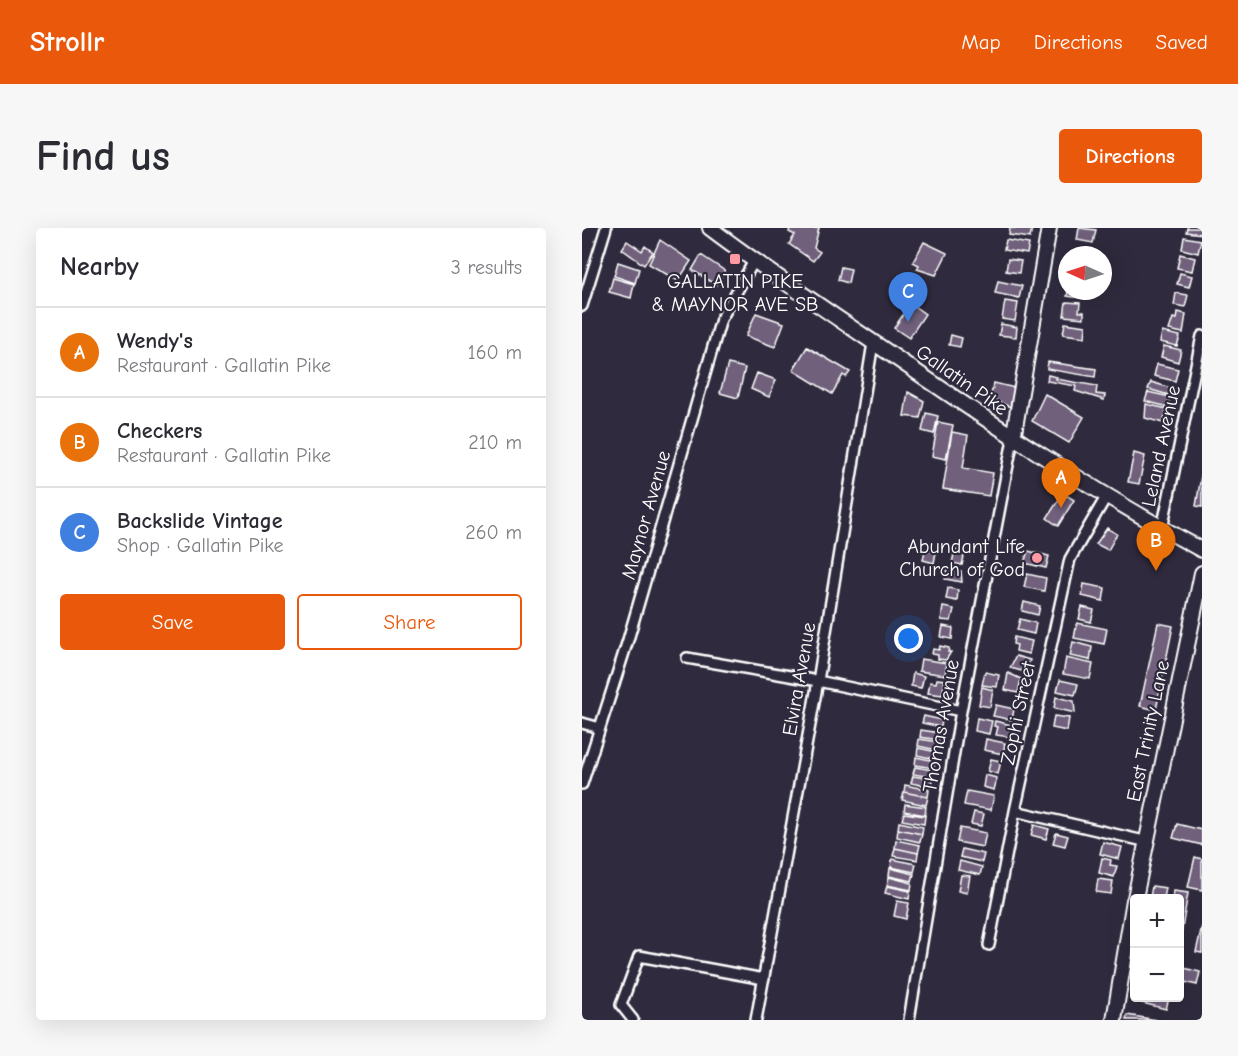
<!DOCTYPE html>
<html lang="en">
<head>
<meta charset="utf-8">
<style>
  :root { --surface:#fff; --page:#f7f7f7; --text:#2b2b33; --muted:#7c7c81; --line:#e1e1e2; --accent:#ea580c }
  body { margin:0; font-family:"Comic Neue",sans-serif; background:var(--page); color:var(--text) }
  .controls { position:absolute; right:18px; bottom:18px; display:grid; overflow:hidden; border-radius:6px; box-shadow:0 6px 24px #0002 }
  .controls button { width:54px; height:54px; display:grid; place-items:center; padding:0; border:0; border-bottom:2px solid var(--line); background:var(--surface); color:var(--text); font:30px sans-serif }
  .compass { position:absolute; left:476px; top:18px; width:54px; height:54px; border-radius:50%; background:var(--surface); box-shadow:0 6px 24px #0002; rotate:273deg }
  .you { position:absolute; left:327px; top:411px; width:21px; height:21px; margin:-15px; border:4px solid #fff; border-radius:50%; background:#1a73e8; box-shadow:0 0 0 9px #1a73e833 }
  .badge { display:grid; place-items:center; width:39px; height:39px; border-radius:50%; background:var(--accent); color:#fff; font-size:20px; font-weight:700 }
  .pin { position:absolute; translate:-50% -50px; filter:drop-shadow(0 2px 3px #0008) }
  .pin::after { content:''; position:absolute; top:32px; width:21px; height:18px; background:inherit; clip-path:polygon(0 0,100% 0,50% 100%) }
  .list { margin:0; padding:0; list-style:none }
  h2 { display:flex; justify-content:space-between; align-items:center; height:78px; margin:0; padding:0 24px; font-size:26px }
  h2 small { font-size:20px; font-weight:400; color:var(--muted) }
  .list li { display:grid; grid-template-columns:39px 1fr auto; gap:18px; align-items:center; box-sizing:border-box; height:90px; padding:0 24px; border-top:2px solid var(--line) }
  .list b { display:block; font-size:22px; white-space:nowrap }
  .list p { margin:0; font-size:20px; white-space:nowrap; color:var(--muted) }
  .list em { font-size:20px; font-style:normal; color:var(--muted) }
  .actions { display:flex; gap:12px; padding:18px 24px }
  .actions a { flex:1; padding:14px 0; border:2px solid var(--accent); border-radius:6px; text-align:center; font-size:21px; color:var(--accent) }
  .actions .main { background:var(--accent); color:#fff }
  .map { position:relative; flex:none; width:620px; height:792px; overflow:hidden; border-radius:6px }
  header { display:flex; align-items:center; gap:36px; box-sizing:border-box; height:84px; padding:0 30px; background:var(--accent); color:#fff }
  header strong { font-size:28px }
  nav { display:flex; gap:33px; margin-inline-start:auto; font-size:21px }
  .intro { display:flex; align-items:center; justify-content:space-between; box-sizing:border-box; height:144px; padding:0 36px }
  h1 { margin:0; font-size:42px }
  .button { padding:15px 27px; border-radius:6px; background:var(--accent); color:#fff; font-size:21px; font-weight:700 }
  main { display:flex; gap:36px; padding:0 36px }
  aside { flex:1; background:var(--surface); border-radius:6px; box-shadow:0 6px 24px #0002 }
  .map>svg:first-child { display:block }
  .building { fill:#70617c; stroke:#fff; stroke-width:1.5 }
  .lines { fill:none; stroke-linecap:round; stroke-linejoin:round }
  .street-casing { stroke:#fff; stroke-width:14 }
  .secondary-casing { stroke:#fff; stroke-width:18 }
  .street { stroke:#2f2a3d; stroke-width:9 }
  .secondary { stroke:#2f2a3d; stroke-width:14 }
  .poi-dot { fill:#ff9aa2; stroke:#2f2a3d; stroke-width:2 }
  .labels { text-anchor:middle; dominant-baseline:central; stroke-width:4.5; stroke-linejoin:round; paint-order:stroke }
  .poi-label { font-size:20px; fill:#fff; stroke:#2f2a3d }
  .street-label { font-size:20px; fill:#fff; stroke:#2f2a3d }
</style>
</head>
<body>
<header>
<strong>Strollr</strong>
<nav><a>Map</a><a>Directions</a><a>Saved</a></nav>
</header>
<div class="intro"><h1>Find us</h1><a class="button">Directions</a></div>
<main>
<aside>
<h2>Nearby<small>3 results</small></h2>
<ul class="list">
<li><span class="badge" style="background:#e8710a">A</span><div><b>Wendy's</b><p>Restaurant · Gallatin Pike</p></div><em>160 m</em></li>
<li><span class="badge" style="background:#e8710a">B</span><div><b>Checkers</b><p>Restaurant · Gallatin Pike</p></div><em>210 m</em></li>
<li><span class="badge" style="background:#3f7fe0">C</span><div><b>Backslide Vintage</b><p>Shop · Gallatin Pike</p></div><em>260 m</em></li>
</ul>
<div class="actions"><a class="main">Save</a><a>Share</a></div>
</aside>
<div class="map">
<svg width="620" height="792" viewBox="0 0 620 792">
  <rect width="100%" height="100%" fill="#2f2a3d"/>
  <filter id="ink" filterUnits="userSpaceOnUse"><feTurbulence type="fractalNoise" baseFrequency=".0167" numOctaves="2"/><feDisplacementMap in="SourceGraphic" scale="12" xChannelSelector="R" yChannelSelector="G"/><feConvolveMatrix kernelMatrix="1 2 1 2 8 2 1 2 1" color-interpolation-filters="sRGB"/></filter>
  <g filter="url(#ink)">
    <!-- building -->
    <path class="building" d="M208 0H237L232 20 238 24 231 33 207 16 213 7 207 4Z
      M428 0H450L448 10 427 7Z
      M497 0 514 2 511 15 495 12Z
      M605 0H620V6L604 4Z
      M602 9 619 12 616 25 600 21Z
      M78 12 109 33 96 53 67 36Z
      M424 12 447 16 445 26 422 22Z
      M45 13 60 23 63 18 71 24 62 37 40 21Z
      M342 14 365 25 354 47 335 41 337 37 331 34Z
      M598 26 613 30 610 43 595 40Z
      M119 27 143 43 134 57 110 42Z
      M426 31 439 33 437 45 424 43Z
      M36 34 57 41 53 55 32 48Z
      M259 39 269 41 266 55 256 52Z
      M598 45 610 48 607 59 595 56Z
      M31 50 52 56 49 70 27 64Z
      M416 53 440 58 437 70 413 65Z
      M486 63H501L500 70 485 68Z
      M594 65 606 67 603 79 592 77Z
      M423 73 436 75 433 93 420 91Z
      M484 74 498 75 497 84H502V90L482 88Z
      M332 78 343 86 327 110 312 100 325 81 328 83Z
      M596 84 604 86 601 105 587 102 591 90 595 91Z
      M174 85 202 95 193 119 164 108Z
      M483 95 504 98 503 109 481 106Z
      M419 96 435 99 434 109 417 107Z
      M580 104 598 108 595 118 578 114Z
      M369 107 380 110 378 119 367 117Z
      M582 118 599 122 596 134 579 129Z
      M225 119 268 144 264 149 261 147 250 166 211 142Z
      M466 134 514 141 513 149 465 141Z
      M146 136 163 140 156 170 138 165Z
      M575 136 596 141 593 153 572 148Z
      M175 145 194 152 187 169 169 161Z
      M466 147 475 149 474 151 515 158 514 166 523 167 522 172 493 163 494 158 465 153Z
      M569 154 592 161 590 168 566 161Z
      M412 155 433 160 428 179 408 170Z
      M326 164 342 173 338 190 322 188Z
      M566 164 588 169 586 179 563 173Z
      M463 166 502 189 487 215 450 193Z
      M564 176 585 181 581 195 563 190Z
      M344 185 356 188 352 206 340 203Z
      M356 194 371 197 364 231 350 228Z
      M370 204 386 207 381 240 411 245 407 268 361 261Z
      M552 225 563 228 557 256 546 254Z
      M620 242V279L614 278Z
      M481 265 492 272 476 298 465 290Z
      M525 300 535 306 526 322 514 316Z
      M343 322 354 324 352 335 341 332Z
      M373 322 383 324 380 337 370 335Z
      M446 323 467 328 464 340 442 335Z
      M365 341 379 343 380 354 363 351Z
      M445 346 464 350 462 363 442 359Z
      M502 356 523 360 521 373 500 368Z
      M366 360 376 362 375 373 364 371Z
      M442 374 458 378 456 387 440 383Z
      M361 379 372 381 369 393 359 392Z
      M500 379 512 382 509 394 497 391Z
      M438 391 454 395 452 406 435 402Z
      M495 395 525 401 522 416 492 410Z
      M576 395 591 398 574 482 558 478Z
      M361 398 371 400 370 411 359 409Z
      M432 409 450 413 447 426 434 423 435 417 431 416Z
      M491 414 510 419 508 432 488 428Z
      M358 418 367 420 366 424H369L364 432 356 431V427L350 426 351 421 357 422Z
      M434 428 448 432 444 444 428 440Z
      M484 430 511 436 508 451 481 446Z
      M339 431 365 435 363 447 337 443Z
      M403 444 417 447 415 459 400 457Z
      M331 445 342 448 339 460 329 458Z
      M426 445 439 451 436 465 423 462Z
      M355 451 363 452 360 467 346 465 348 454 354 455Z
      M478 452 496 456 493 467 475 463Z
      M400 459 411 462 408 479 397 477Z
      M474 469 492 473 493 485 472 480Z
      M414 477 432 481 430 492 411 488Z
      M342 488 360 492 359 499 340 495Z
      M472 488 487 490 485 503 470 500Z
      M395 490 410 493 407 506 393 503Z
      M413 493 430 497 427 509 414 507 416 499 412 498Z
      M339 502 358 505 357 512 338 509Z
      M337 511 357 514 355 522 336 518Z
      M404 511 423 515 421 526 402 522Z
      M336 520 355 524 353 531 335 527Z
      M334 529 353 533 352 540 333 537Z
      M409 531 419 533 416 546 406 543Z
      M333 539 351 542 350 549 331 546Z
      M403 547 415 550 412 562 401 559Z
      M331 548 350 551 349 559 329 555Z
      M323 557 347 562 346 569 322 564Z
      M385 563 412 568 409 582 382 577Z
      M322 564 346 569 344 577 320 572Z
      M323 576 344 579 343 587 322 583Z
      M392 584 402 586 399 598 389 596Z
      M322 585 343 588 342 596 320 592Z
      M317 594 341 599 340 606 316 601Z
      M595 596 620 602V617L591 610Z
      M452 597 467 601 464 611 449 607Z
      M378 600 404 605 401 619 375 614Z
      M316 601 340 606 338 614 315 609Z
      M474 605 486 608 483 618 471 615Z
      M314 612 338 617 336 625 313 620Z
      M521 614 540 619 537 631 518 626Z
      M313 620 336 625 335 632 311 628Z
      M380 621 402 626 400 634 378 629Z
      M613 629 620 631V662L606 659Z
      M520 630 529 632 528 637 535 638 532 649 517 645Z
      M310 631 334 636 332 644 309 639Z
      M378 633 400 639 398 647 376 642Z
      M308 640 332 646 330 653 307 648Z
      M379 647 388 648 385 665 376 663Z
      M307 649 330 655 329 662 305 657Z
      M516 651 531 653 529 666 514 664Z
      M305 658 328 663 327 671 303 665Z
      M570 658 584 660 582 670H568Z
      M592 663 606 665 598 713V670H591Z
      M315 673 327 675 324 691 312 688Z
      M620 698V725L614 724Z
      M598 739 618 744 615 757 598 753Z
      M561 770H587L584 781 560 775Z
      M545 787 575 792H544Z"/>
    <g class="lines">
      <!-- street casing -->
      <g class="street-casing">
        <path id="street" d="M0 78 24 0
          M580 301 620 108
          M105 430 236 453 379 483
          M0 495 18 500
          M0 556 46 412 139 91 172 33
          M433 583 562 613
          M407 717 433 583 488 331 524 269
          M51 792 39 777 57 728 182 751
          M174 792 236 453 291 115
          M327 792 379 483 431 211"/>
      </g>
      <!-- secondary casing -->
      <g class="secondary-casing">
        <path id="secondary" d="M128 0C185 43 245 83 304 123 407 194 510 263 620 322
          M431 211 467 0
          M553 670 620 345
          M532 792 552 672"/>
      </g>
      <!-- street -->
      <use href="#street" class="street"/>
      <!-- secondary -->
      <use href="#secondary" class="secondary"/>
    </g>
  </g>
  <!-- markers -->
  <g class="poi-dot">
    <rect x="147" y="25" width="12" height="12" rx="3"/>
    <circle cx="455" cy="330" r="6"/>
  </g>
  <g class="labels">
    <!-- poi labels -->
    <g class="poi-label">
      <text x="153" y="53">GALLATIN PIKE<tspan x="153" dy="23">&amp; MAYNOR AVE SB</tspan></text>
      <text x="443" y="318" text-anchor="end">Abundant Life<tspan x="443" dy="23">Church of God</tspan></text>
    </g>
    <!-- street labels -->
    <g class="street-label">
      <text transform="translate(380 152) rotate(35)">Gallatin Pike</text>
      <text transform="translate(579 218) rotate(-78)">Leland Avenue</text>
      <text transform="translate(64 287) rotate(-74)">Maynor Avenue</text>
      <text transform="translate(217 451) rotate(-80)">Elvira Avenue</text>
      <text transform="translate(436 485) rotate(-78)">Zophi Street</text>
      <text transform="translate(359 498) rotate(-80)">Thomas Avenue</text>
      <text transform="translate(566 503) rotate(-78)">East Trinity Lane</text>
    </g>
  </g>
</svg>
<div class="controls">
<button>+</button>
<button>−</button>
</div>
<svg class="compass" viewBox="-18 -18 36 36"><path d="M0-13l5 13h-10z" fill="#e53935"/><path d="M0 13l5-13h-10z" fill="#7c7c81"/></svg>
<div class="you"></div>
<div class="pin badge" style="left:479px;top:280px;background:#e8710a">A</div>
<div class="pin badge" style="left:574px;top:343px;background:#e8710a">B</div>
<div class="pin badge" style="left:326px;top:94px;background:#3f7fe0">C</div>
</div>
</main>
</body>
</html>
